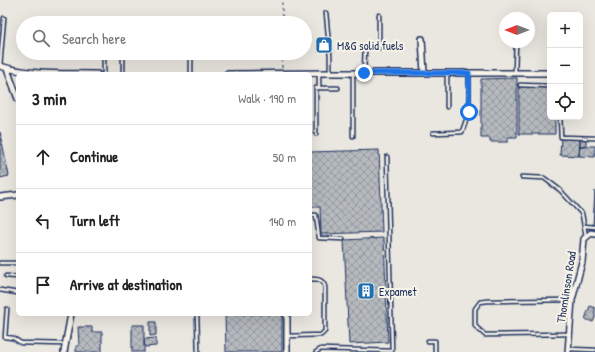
<!DOCTYPE html>
<html lang="en">
<head>
<meta charset="utf-8">
<style>
  :root { --surface:#fff; --page:#f2f2f2; --text:#222; --muted:#767676; --line:#e0e0e0 }
  body { margin:0; font-family:"Patrick Hand",sans-serif; background:var(--page); color:var(--text) }
  .controls { position:absolute; right:12px; top:12px; display:grid; overflow:hidden; border-radius:6px; box-shadow:0 4px 16px #0002 }
  .controls button { width:36px; height:36px; display:grid; place-items:center; padding:0; border:0; border-bottom:1px solid var(--line); background:var(--surface); color:var(--text); font:20px sans-serif }
  .compass { position:absolute; left:499px; top:12px; width:36px; height:36px; border-radius:50%; background:var(--surface); box-shadow:0 4px 16px #0002; rotate:270deg }
  .stop { position:absolute; width:12px; height:12px; margin:-9px; border:3px solid #1a73e8; border-radius:50%; background:#fff }
  .stop.end { background:#1a73e8; border-color:#fff; box-shadow:0 1px 4px #0008 }
  .list { margin:0; padding:0; list-style:none }
  h2 { display:flex; justify-content:space-between; align-items:center; height:52px; margin:0; padding:0 16px; font-size:17px }
  h2 small { font-size:13px; font-weight:400; color:var(--muted) }
  .list li { display:grid; grid-template-columns:26px 1fr auto; gap:12px; align-items:center; box-sizing:border-box; height:64px; padding:0 16px; border-top:1px solid var(--line) }
  .list b { display:block; font-size:15px; white-space:nowrap }
  .list em { font-size:13px; font-style:normal; color:var(--muted) }
  .icon { flex:none; width:22px; height:22px; fill:none; stroke:currentColor; stroke-width:2; stroke-linecap:round; stroke-linejoin:round }
  .map { position:relative; flex:none; width:595px; height:352px; overflow:hidden }
  .search { position:absolute; background:var(--surface); box-shadow:0 4px 16px #0002; left:16px; top:16px; width:296px; height:44px; display:flex; align-items:center; gap:10px; box-sizing:border-box; padding:0 14px; border-radius:22px; color:var(--muted); font-size:15px }
  .panel { position:absolute; background:var(--surface); box-shadow:0 4px 16px #0002; left:16px; top:72px; width:296px; height:244px; border-radius:6px }
  .map>svg:first-child { display:block }
  .building { fill:url(#building-cross-hatch); stroke:#1b2f5e }
  .lines { fill:none; stroke-linecap:round; stroke-linejoin:round }
  .lane-casing { stroke:#1b2f5e; stroke-width:5.5 }
  .street-casing { stroke:#1b2f5e; stroke-width:8 }
  .path { stroke:#1b2f5e; stroke-width:1; stroke-dasharray:3 3; stroke-linecap:butt }
  .lane { stroke:#f7f3e8; stroke-width:2.5 }
  .street { stroke:#f7f3e8; stroke-width:5 }
  .route { stroke:#1a73e8; stroke-width:5 }
  .labels { text-anchor:middle; dominant-baseline:central; stroke-width:4; stroke-linejoin:round; paint-order:stroke }
  .poi-label { font-size:12px; fill:#1b2f5e; stroke:#f7f3e8; text-anchor:start }
  .street-label { font-size:12px; fill:#1b2f5e; stroke:#f7f3e8 }
</style>
</head>
<body>
<div class="map">
<svg width="595" height="352" viewBox="0 0 595 352">
  <defs>
    <pattern id="building-cross-hatch" width="8" height="8" patternUnits="userSpaceOnUse"><rect width="8" height="8" fill="#b6babf"/><path d="M0 0l8 8M0 8l8-8" fill="none" stroke="#93989e"/></pattern>
  </defs>
  <rect width="100%" height="100%" fill="#eae7e0"/>
  <filter id="ink" filterUnits="userSpaceOnUse"><feTurbulence type="fractalNoise" baseFrequency=".025" numOctaves="2"/><feDisplacementMap in="SourceGraphic" scale="8" xChannelSelector="R" yChannelSelector="G"/><feConvolveMatrix kernelMatrix="1 2 1 2 8 2 1 2 1" color-interpolation-filters="sRGB"/></filter>
  <g filter="url(#ink)">
    <!-- building -->
    <path class="building" d="M517 78V137H508V142H490V138H481V79Z
      M519 87H550V117H555V134H519Z
      M0 132 9 176 0 178Z
      M561 137 580 138 579 156 560 155Z
      M580 139H586V146H580Z
      M580 146H595V157L579 156Z
      M379 150 382 232 321 234 320 207H310V152Z
      M595 191V225H593Z
      M384 238 388 342 349 344 344 240Z
      M590 306 595 308V318L593 322 585 319Z
      M225 314H282V352H226Z
      M150 322H156V335L150 336Z
      M132 325H144V352H132Z
      M78 327H92V332H102V352H76V346H79Z
      M156 338V346L145 347 144 339Z"/>
    <g class="lines">
      <!-- lane casing -->
      <g class="lane-casing">
        <path id="lane" d="M326 13 330 56V72
          M0 66 4 18
          M364 72 365 48H379V15
          M515 72 516 42
          M319 73V88H338
          M447 73V107
          M104 74V53
          M123 74V53
          M191 74V53
          M520 85 550 86
          M560 117 561 137 595 138
          M433 133 462 132 469 112V73
          M316 134V88H319
          M353 136V73
          M522 177 544 178 560 190 582 214 586 237
          M310 215H316L319 238 343 239
          M584 226 595 227
          M0 263H18
          M6 276 18 277
          M0 290 18 293
          M7 309 5 337 13 338 21 343 65 344
          M197 314 198 352
          M568 334 485 335 475 326V309L480 302 487 301 572 300
          M288 336 321 335 325 331V287C323 279 317 279 310 279
          M428 341H435V352
          M569 349 595 350
          M316 352 321 349 392 351 387 157"/>
      </g>
      <!-- street casing -->
      <g class="street-casing">
        <path id="street" d="M422 39 424 73
          M0 66C31 76 65 73 97 74
          M7 69 18 99
          M227 74 330 73H550
          M0 197 18 195
          M64 352 71 314
          M287 352V314
          M568 352 572 300 582 262 584 239 591 233 595 234"/>
      </g>
      <!-- path -->
      <path class="path" d="M282 23V0
        M282 68V53"/>
      <!-- lane -->
      <use href="#lane" class="lane"/>
      <!-- street -->
      <use href="#street" class="street"/>
    </g>
  </g>
  <g class="lines" filter="url(#ink)">
    <!-- route -->
    <path class="route" d="M364 73H469V112"/>
  </g>
  <!-- icons -->
  <defs>
    <g id="shop-square" transform="scale(0.9)"><rect x="-9" y="-9" width="18" height="18" rx="4" fill="#1f6fb2" stroke="#f7f3e8"/><path d="M-5-2.5h2.3a2.7 3.5 0 0 1 5.4 0H5L5.5 6h-11ZM-1.5-2.5h3a1.5 2.3 0 0 0-3 0Z" fill="#fff"/></g>
    <g id="building-square" transform="scale(0.9)"><rect x="-9" y="-9" width="18" height="18" rx="4" fill="#1f6fb2" stroke="#f7f3e8"/><path d="M-4-6H4V6H1V3H-1V6H-4ZM-2.5-4.3h1.7v1.8h-1.7ZM.8-4.3h1.7v1.8H.8ZM-2.5-1h1.7V.8h-1.7ZM.8-1h1.7V.8H.8Z" fill="#fff"/></g>
  </defs>
  <g fill-rule="evenodd">
    <use href="#shop-square" x="324" y="45"/>
    <use href="#building-square" x="366" y="291"/>
  </g>
  <g class="labels">
    <!-- poi labels -->
    <g class="poi-label">
      <text x="337" y="45">M&amp;G solid fuels</text>
      <text x="379" y="291">Expamet</text>
    </g>
    <!-- street labels -->
    <g class="street-label">
      <text transform="translate(566 287) rotate(-81)">Thomlinson Road</text>
    </g>
  </g>
</svg>
<div class="controls">
<button>+</button>
<button>−</button>
<button><svg class="icon" aria-label="locate" viewBox="0 0 24 24"><circle cx="12" cy="12" r="6"/><path d="M12 2v4M12 18v4M2 12h4M18 12h4"/></svg></button>
</div>
<svg class="compass" viewBox="-18 -18 36 36"><path d="M0-13l5 13h-10z" fill="#e53935"/><path d="M0 13l5-13h-10z" fill="#767676"/></svg>
<div class="stop" style="left:469px;top:112px"></div>
<div class="stop end" style="left:364px;top:73px"></div>
<div class="search"><svg class="icon" aria-label="search" viewBox="0 0 24 24"><circle cx="10" cy="10" r="6"/><path d="M15 15l6 6"/></svg>Search here</div>
<section class="panel">
<h2>3 min<small>Walk · 190 m</small></h2>
<ul class="list">
<li><svg class="icon" aria-label="ahead" viewBox="0 0 24 24"><path d="M12 20V5M6 11l6-6 6 6"/></svg><div><b>Continue</b></div><em>50 m</em></li>
<li><svg class="icon" aria-label="left" viewBox="0 0 24 24"><path d="M17 20v-9H6M10 6l-5 5 5 5"/></svg><div><b>Turn left</b></div><em>140 m</em></li>
<li><svg class="icon" aria-label="arrive" viewBox="0 0 24 24"><path d="M6 21V4h12l-3 4 3 4H6"/></svg><div><b>Arrive at destination</b></div></li>
</ul>
</section>
</div>
</body>
</html>
